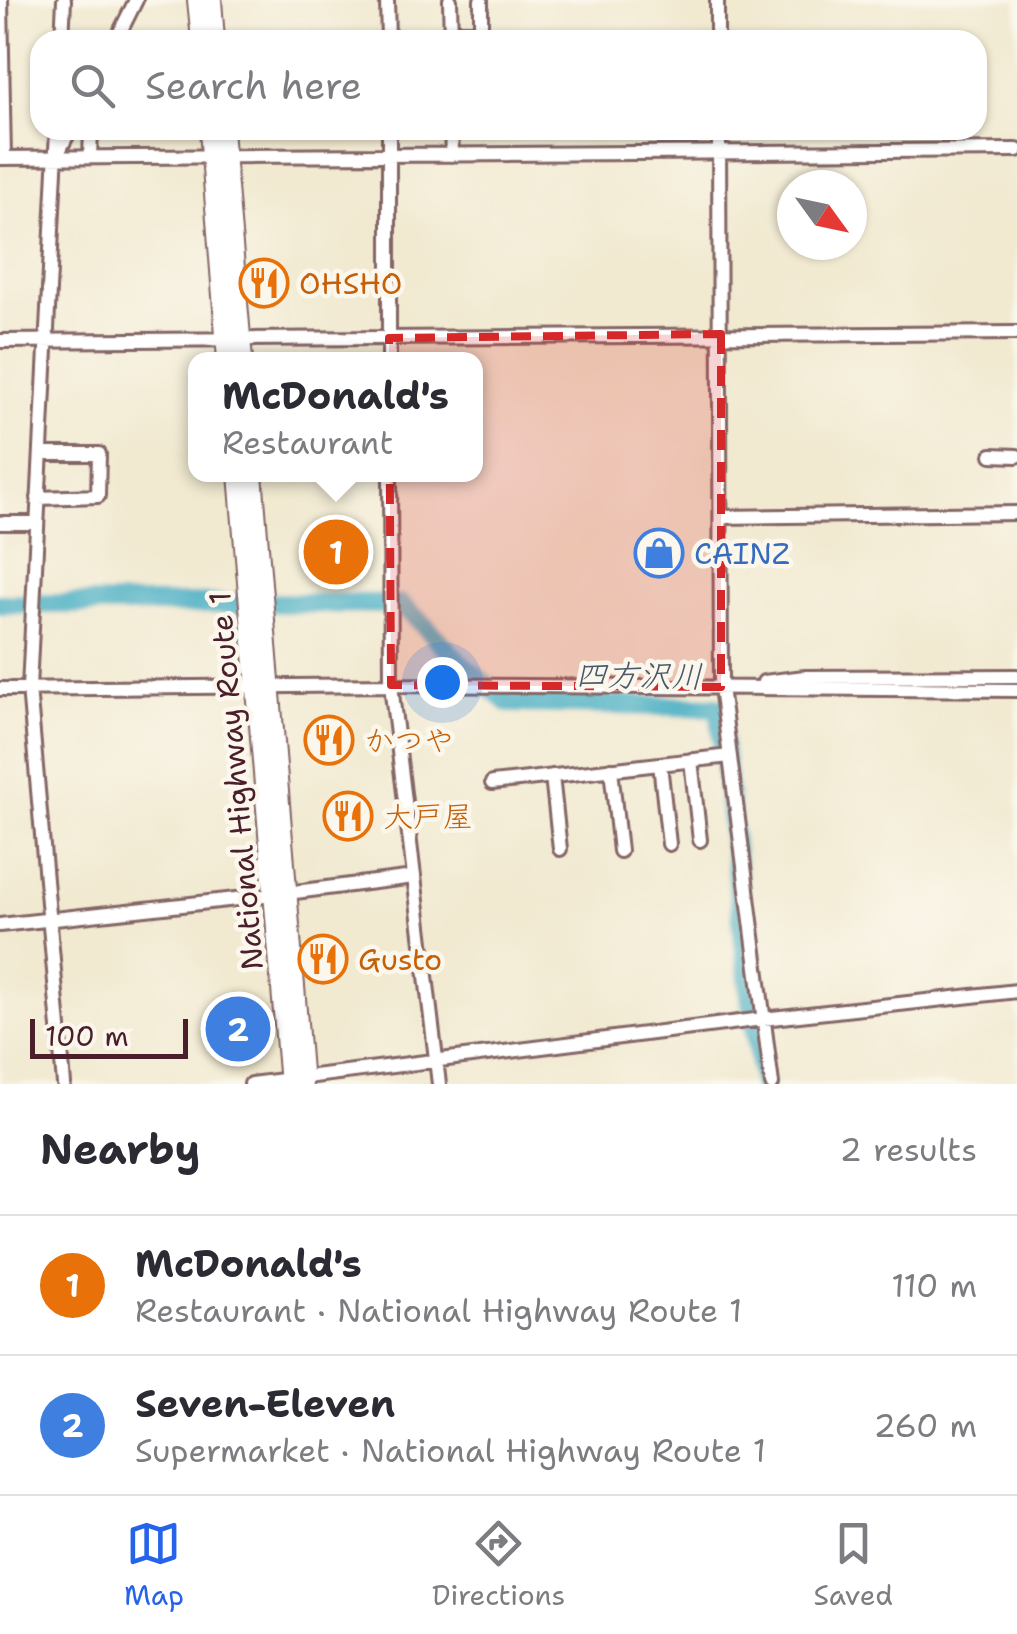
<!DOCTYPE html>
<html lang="en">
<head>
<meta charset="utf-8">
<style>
  :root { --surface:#fff; --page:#f7f7f7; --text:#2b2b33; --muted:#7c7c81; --line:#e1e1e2; --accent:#2563eb }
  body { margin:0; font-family:"Shantell Sans","Klee One",sans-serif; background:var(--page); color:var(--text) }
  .compass { position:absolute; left:777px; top:170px; width:90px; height:90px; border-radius:50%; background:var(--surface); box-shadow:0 2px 8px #0004; rotate:123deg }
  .scale { position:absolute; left:30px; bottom:25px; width:158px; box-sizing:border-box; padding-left:10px; border:5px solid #4a1f2b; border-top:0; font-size:28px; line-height:35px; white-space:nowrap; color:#4a1f2b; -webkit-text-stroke:8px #fbf7ec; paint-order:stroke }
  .you { position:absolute; left:442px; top:682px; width:35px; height:35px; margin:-25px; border:8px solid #fff; border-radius:50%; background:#1a73e8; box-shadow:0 0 0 15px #1a73e833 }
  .badge { display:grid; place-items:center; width:65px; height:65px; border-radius:50%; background:var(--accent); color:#fff; font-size:32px; font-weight:700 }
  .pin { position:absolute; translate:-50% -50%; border:5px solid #fff; box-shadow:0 2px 10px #0006 }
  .popup { position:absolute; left:188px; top:352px; width:295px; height:130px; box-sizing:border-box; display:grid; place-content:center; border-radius:20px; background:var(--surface); filter:drop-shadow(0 2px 8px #0005); font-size:32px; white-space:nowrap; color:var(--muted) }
  .popup b { font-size:38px; color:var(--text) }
  .popup::after { content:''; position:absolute; left:50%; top:100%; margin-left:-20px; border:20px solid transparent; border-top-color:var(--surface) }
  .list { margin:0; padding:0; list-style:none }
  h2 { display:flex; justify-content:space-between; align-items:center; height:130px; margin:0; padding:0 40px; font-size:42px }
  h2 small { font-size:32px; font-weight:400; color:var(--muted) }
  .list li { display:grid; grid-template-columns:65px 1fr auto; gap:30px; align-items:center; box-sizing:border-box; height:140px; padding:0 40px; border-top:2px solid var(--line) }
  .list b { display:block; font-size:38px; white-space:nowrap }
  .list p { margin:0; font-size:32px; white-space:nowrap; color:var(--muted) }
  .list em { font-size:32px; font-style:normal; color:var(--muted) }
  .icon { flex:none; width:55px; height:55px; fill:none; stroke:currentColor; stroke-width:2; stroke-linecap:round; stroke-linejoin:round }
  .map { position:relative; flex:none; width:1017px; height:1084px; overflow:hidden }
  .search { position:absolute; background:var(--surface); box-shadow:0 2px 8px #0004; left:30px; right:30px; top:30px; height:110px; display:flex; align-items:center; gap:25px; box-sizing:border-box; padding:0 35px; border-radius:30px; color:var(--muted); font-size:38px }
  .sheet { height:410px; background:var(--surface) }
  nav { display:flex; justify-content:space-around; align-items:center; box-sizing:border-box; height:140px; border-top:2px solid var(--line); background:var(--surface); font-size:28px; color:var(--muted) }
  nav a { display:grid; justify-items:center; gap:5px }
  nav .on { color:var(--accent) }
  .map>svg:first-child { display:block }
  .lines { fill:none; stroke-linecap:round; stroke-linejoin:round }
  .river { stroke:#44adc3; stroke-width:20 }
  .minor-casing { stroke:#846665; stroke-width:18 }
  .highway-casing { stroke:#846665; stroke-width:22 }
  .minor { stroke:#fff; stroke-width:12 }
  .highway { stroke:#fff; stroke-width:18 }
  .marked { fill:#d62828; fill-opacity:0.2; stroke:#d62828; stroke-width:8; stroke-dasharray:20 12; stroke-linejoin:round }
  .labels { text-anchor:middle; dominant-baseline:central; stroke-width:9; stroke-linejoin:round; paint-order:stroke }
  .food-label { font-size:30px; fill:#c56008; stroke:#fbf7ec; text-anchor:start }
  .shop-label { font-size:30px; fill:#366cbe; stroke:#fbf7ec; text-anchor:start }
  .street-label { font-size:30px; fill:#4a1f2b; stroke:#fbf7ec }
  .water-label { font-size:32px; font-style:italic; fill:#485868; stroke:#fbf7ec }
</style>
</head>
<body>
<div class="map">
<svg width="1017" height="1084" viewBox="0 0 1017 1084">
  <rect width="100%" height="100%" fill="#fbf7ec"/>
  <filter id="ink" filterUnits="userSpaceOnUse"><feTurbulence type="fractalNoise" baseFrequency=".01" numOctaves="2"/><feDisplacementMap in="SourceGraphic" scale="20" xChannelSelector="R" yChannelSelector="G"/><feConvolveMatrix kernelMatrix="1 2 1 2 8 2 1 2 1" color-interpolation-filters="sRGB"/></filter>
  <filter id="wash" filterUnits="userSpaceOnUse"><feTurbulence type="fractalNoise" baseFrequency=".0048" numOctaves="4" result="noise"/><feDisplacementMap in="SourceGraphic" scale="40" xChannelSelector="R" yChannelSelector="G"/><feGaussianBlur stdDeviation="2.25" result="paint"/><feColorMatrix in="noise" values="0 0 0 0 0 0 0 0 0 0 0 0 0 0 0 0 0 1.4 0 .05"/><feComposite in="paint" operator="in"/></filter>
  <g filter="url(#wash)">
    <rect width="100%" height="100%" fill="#f1e9d0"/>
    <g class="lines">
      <!-- river -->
      <path class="river" d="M276 603 400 604 421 622 461 664 509 703 719 707 750 997 763 1084
        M0 604H238"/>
    </g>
  </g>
  <g filter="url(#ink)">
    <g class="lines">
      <!-- minor casing -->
      <g class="minor-casing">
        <path id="minor" d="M1 0 4 158
          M387 0 388 40
          M450 0 451 40
          M717 0V40
          M451 31H481V0
          M62 40 64 0
          M116 40 136 0
          M57 130 29 688 64 1084
          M451 130 452 155
          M719 130 721 687 772 1084
          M59 151 70 130
          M90 157 91 130
          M0 158 1017 150
          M0 341 1017 333
          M389 360V130
          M992 455 1017 456
          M390 474 391 685 439 1084
          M38 498 98 496 99 454H41
          M721 517 1017 513
          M0 523H37
          M764 682 805 677 1017 676
          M0 689 391 685 1017 690
          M691 760 700 840
          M660 764 669 844
          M611 769 620 851
          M552 776 560 849
          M492 783 730 756
          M287 893 414 877
          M0 925 273 895
          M251 1084 763 1019 1017 991"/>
      </g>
      <!-- highway casing -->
      <g class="highway-casing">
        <path id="highway" d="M197 0 201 40
          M212 0 215 40
          M209 130 227 360
          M223 130 243 360
          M238 474 289 1084
          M253 474 303 1084"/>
      </g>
      <!-- minor -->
      <use href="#minor" class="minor"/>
      <!-- highway -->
      <use href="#highway" class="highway"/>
    </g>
  </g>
  <!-- marked area -->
  <path class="marked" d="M721 334V687L391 685 389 338Z"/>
  <!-- icons -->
  <defs>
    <g id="restaurant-ring" transform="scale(2.5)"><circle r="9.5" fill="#fbf7ec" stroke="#e8710a" stroke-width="1.5"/><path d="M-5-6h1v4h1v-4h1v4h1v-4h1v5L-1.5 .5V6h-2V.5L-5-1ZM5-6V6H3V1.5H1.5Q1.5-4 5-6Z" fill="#e8710a"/></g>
    <g id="shop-ring" transform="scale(2.5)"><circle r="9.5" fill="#fbf7ec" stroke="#3f7fe0" stroke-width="1.5"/><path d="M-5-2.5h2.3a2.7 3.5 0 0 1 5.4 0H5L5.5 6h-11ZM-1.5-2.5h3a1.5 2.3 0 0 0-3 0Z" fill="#3f7fe0"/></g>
  </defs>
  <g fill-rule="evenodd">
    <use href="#restaurant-ring" x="264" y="283"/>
    <use href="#shop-ring" x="659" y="553"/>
    <use href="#restaurant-ring" x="329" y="740"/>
    <use href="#restaurant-ring" x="348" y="816"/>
    <use href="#restaurant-ring" x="323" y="959"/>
  </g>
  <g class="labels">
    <!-- food labels -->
    <g class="food-label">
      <text x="299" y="283">OHSHO</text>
      <text x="364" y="740">かつや</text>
      <text x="383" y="816">大戸屋</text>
      <text x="358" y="959">Gusto</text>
    </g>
    <!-- shop labels -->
    <g class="shop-label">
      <text x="694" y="553">CAINZ</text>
    </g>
    <!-- street labels -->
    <g class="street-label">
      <text transform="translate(236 781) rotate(-95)">National Highway Route 1</text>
    </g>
    <!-- water labels -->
    <g class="water-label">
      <text transform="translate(639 675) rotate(1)">四方沢川</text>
    </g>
  </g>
</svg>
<svg class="compass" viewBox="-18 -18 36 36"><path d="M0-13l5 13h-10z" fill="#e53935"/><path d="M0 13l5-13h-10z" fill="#7c7c81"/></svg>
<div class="scale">100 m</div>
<div class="you"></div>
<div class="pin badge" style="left:336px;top:552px;background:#e8710a">1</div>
<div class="popup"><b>McDonald's</b>Restaurant</div>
<div class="pin badge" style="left:238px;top:1029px;background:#3f7fe0">2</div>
<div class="search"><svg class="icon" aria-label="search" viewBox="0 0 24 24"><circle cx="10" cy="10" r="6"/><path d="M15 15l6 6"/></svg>Search here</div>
</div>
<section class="sheet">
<h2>Nearby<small>2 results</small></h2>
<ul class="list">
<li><span class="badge" style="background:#e8710a">1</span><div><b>McDonald's</b><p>Restaurant · National Highway Route 1</p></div><em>110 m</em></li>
<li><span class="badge" style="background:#3f7fe0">2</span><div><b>Seven-Eleven</b><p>Supermarket · National Highway Route 1</p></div><em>260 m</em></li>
</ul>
</section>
<nav>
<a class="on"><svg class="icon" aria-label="map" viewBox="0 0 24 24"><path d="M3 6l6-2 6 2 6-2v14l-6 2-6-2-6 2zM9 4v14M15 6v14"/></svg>Map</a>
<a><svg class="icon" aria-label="directions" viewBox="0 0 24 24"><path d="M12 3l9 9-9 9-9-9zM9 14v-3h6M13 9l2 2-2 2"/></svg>Directions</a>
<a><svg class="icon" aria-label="saved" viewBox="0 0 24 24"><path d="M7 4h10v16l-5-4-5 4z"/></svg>Saved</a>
</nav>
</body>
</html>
